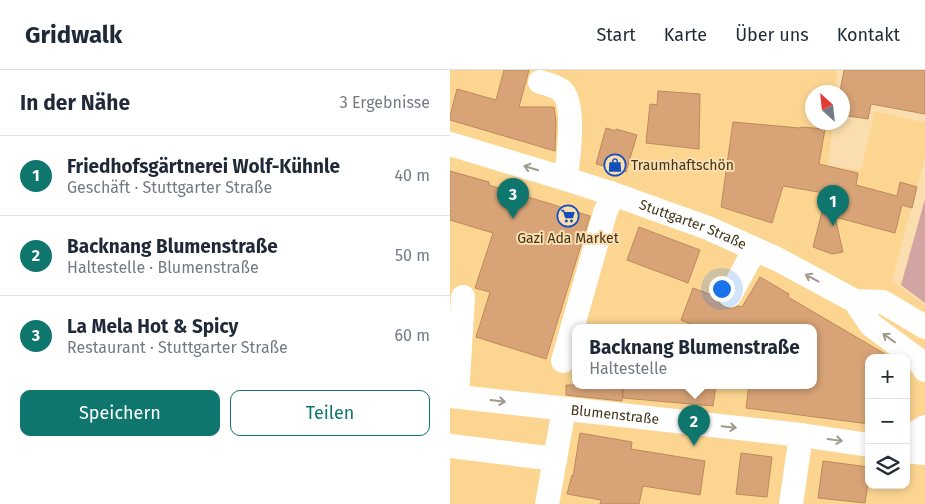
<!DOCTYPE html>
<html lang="de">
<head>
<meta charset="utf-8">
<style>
  :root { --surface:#fff; --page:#f6f6f7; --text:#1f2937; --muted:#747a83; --line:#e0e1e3; --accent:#0f766e }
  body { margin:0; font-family:"Fira Sans",sans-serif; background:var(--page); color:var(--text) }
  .controls { position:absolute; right:15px; bottom:15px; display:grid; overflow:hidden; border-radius:10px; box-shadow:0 2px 8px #0003 }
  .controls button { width:45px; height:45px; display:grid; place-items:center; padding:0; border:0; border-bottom:1px solid var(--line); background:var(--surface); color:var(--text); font:25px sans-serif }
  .compass { position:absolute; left:355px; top:15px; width:45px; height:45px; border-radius:50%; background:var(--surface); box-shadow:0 2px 8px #0003; rotate:333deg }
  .you { position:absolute; left:271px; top:218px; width:18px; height:18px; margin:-12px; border:4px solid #fff; border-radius:50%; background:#1a73e8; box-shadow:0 0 0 8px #1a73e833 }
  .badge { display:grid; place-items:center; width:32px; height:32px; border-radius:50%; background:var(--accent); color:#fff; font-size:16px; font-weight:700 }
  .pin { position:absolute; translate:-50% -41px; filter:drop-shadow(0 1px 2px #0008) }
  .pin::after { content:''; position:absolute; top:26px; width:18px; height:15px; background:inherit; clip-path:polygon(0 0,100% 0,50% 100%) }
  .popup { position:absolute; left:122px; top:254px; width:245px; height:65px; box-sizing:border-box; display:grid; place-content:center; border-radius:10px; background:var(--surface); filter:drop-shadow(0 1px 4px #0005); font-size:16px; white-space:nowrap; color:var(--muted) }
  .popup b { font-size:19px; color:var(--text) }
  .popup::after { content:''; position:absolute; left:50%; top:100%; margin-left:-10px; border:10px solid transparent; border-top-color:var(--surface) }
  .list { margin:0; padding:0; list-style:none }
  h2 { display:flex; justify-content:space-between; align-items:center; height:65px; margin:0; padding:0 20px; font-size:21px }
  h2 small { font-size:16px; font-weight:400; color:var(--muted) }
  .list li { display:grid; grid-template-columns:32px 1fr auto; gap:15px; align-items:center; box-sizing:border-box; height:80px; padding:0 20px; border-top:1px solid var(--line) }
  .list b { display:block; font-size:19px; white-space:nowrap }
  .list p { margin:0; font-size:16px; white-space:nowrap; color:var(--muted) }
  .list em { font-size:16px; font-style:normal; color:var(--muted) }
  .actions { display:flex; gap:10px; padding:15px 20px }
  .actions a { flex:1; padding:11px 0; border:1px solid var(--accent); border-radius:10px; text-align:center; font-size:18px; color:var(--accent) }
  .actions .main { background:var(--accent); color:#fff }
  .icon { flex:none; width:28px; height:28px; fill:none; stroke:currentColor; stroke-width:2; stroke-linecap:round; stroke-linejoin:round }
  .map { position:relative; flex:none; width:475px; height:434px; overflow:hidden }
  header { display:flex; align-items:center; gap:30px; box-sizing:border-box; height:70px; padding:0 25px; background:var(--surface); border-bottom:1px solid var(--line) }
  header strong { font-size:24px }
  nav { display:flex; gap:28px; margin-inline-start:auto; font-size:18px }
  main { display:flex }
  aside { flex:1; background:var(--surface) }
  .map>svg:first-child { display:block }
  .built { fill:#fcd591; fill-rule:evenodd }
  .green { fill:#d3a5a2 }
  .building { fill:#d8a477; stroke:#bc895d }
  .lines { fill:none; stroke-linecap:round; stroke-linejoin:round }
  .minor { stroke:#fff; stroke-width:24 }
  .oneway { stroke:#a09a8e }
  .labels { text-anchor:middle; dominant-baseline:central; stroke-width:4; stroke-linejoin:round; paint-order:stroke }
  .poi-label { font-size:14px; fill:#42351c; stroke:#fadeaf; text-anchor:start }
  .street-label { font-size:14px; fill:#42351c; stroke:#fadeaf }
</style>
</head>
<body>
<header>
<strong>Gridwalk</strong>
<nav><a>Start</a><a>Karte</a><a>Über uns</a><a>Kontakt</a></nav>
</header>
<main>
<aside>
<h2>In der Nähe<small>3 Ergebnisse</small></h2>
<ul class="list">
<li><span class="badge">1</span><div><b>Friedhofsgärtnerei Wolf-Kühnle</b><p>Geschäft · Stuttgarter Straße</p></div><em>40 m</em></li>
<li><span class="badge">2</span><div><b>Backnang Blumenstraße</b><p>Haltestelle · Blumenstraße</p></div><em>50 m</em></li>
<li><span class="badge">3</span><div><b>La Mela Hot &amp; Spicy</b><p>Restaurant · Stuttgarter Straße</p></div><em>60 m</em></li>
</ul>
<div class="actions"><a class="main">Speichern</a><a>Teilen</a></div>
</aside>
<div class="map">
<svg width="475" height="434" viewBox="0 0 475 434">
  <rect width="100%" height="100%" fill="#fadeaf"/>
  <!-- built -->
  <path class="built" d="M0 0H387L385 22H362V52L383 53 378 96 411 100 425 41 475 53V87L442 211 475 236V434H0ZM125 257H363V315H125ZM419 288H456V415H419Z"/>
  <!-- green -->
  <path class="green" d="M475 129V233L451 215Z"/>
  <!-- building -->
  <path class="building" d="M54 0H79L69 37H104L106 51 105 81 0 50V46L7 19 46 30Z
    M394 0H475V44L421 34 418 49 392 45V22H390Z
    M208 21 250 24 249 79 196 73 200 34 207 35Z
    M283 52 350 58 351 57 375 59 369 94 408 103 406 115 447 126 450 112 467 117 462 138 452 135 445 163 385 147 393 182 382 184 363 177 373 138H371L374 123 333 116 322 153 271 137Z
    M156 58 166 61V59L187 65 176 102 146 94Z
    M0 101 39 112V115L140 146 96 289 26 267 40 222 25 218 43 163 0 150Z
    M189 157 250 180 238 213 177 190Z
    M310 207 339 224 338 227 442 288H419V354L296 338 299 315H363V257H247L231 250 243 218 267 227 269 233 274 237 281 239 288 236 292 237Z
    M116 315H266L263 336 173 328V317L172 331 116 325Z
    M130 363 182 372 181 379 255 391 250 425 193 416 189 434H150L151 430 117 424 122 405 123 406Z
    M291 383 322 387 317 427 286 424Z
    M373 391 419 397V407L415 433 368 428Z"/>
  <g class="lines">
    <!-- minor -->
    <g class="minor">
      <path d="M90 12C97 14 106 16 112 21 126 35 118 90 116 109"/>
      <path id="s1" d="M0 74 116 109 163 124 258 158 327 189 405 231 433 232 475 257"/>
      <path d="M280 225 305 179"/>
      <path d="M405 231 421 255 467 289 475 300"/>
      <path d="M113 291 155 143 163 124"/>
      <path id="s2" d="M0 326 351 365 419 375"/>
      <path d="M7 326 13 227"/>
      <path d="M456 369 475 357"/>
      <path d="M0 376 105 389"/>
      <path d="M456 381 475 383"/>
      <path d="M97 434 114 339"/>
      <path d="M341 434 351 365"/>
    </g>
  </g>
  <!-- one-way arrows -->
  <defs><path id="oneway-shaft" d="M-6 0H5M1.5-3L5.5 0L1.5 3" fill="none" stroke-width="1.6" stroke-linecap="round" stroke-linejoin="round" transform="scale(1.25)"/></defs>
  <g class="oneway">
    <use href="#oneway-shaft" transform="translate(81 98) rotate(-163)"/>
    <use href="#oneway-shaft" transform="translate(362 208) rotate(-152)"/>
    <use href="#oneway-shaft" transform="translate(439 268) rotate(-144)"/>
    <use href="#oneway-shaft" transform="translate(48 331) rotate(7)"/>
    <use href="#oneway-shaft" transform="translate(279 357) rotate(6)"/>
    <use href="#oneway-shaft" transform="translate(385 370) rotate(8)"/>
  </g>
  <!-- icons -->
  <defs>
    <g id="shop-ring" transform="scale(1.125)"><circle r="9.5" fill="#fadeaf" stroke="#154fbb" stroke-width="1.5"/><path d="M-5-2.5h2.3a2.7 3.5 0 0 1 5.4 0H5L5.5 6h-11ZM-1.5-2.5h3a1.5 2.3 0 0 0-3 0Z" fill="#154fbb"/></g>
    <g id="supermarket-ring" transform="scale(1.125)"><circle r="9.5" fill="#fadeaf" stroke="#154fbb" stroke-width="1.5"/><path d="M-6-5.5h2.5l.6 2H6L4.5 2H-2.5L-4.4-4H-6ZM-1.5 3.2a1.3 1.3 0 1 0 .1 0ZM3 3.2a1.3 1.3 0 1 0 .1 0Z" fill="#154fbb"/></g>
  </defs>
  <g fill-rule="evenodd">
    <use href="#shop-ring" x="165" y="95"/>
    <use href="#supermarket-ring" x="118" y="146"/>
  </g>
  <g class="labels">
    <!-- poi labels -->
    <g class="poi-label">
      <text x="181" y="95">Traumhaftschön</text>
      <text x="118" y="168" text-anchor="middle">Gazi Ada Market</text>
    </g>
    <!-- street labels -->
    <g class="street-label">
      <text stroke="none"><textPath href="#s1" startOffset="256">Stuttgarter Straße</textPath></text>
      <text stroke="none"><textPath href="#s2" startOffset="166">Blumenstraße</textPath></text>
    </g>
  </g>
</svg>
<div class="controls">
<button>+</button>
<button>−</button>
<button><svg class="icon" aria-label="layers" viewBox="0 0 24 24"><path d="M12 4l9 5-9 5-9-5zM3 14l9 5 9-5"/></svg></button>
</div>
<svg class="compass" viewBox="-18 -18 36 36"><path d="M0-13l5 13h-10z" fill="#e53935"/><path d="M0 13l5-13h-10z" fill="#747a83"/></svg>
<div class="you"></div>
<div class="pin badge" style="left:383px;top:156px">1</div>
<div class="pin badge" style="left:244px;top:376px">2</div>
<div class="popup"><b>Backnang Blumenstraße</b>Haltestelle</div>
<div class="pin badge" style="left:63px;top:149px">3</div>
</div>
</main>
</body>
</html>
